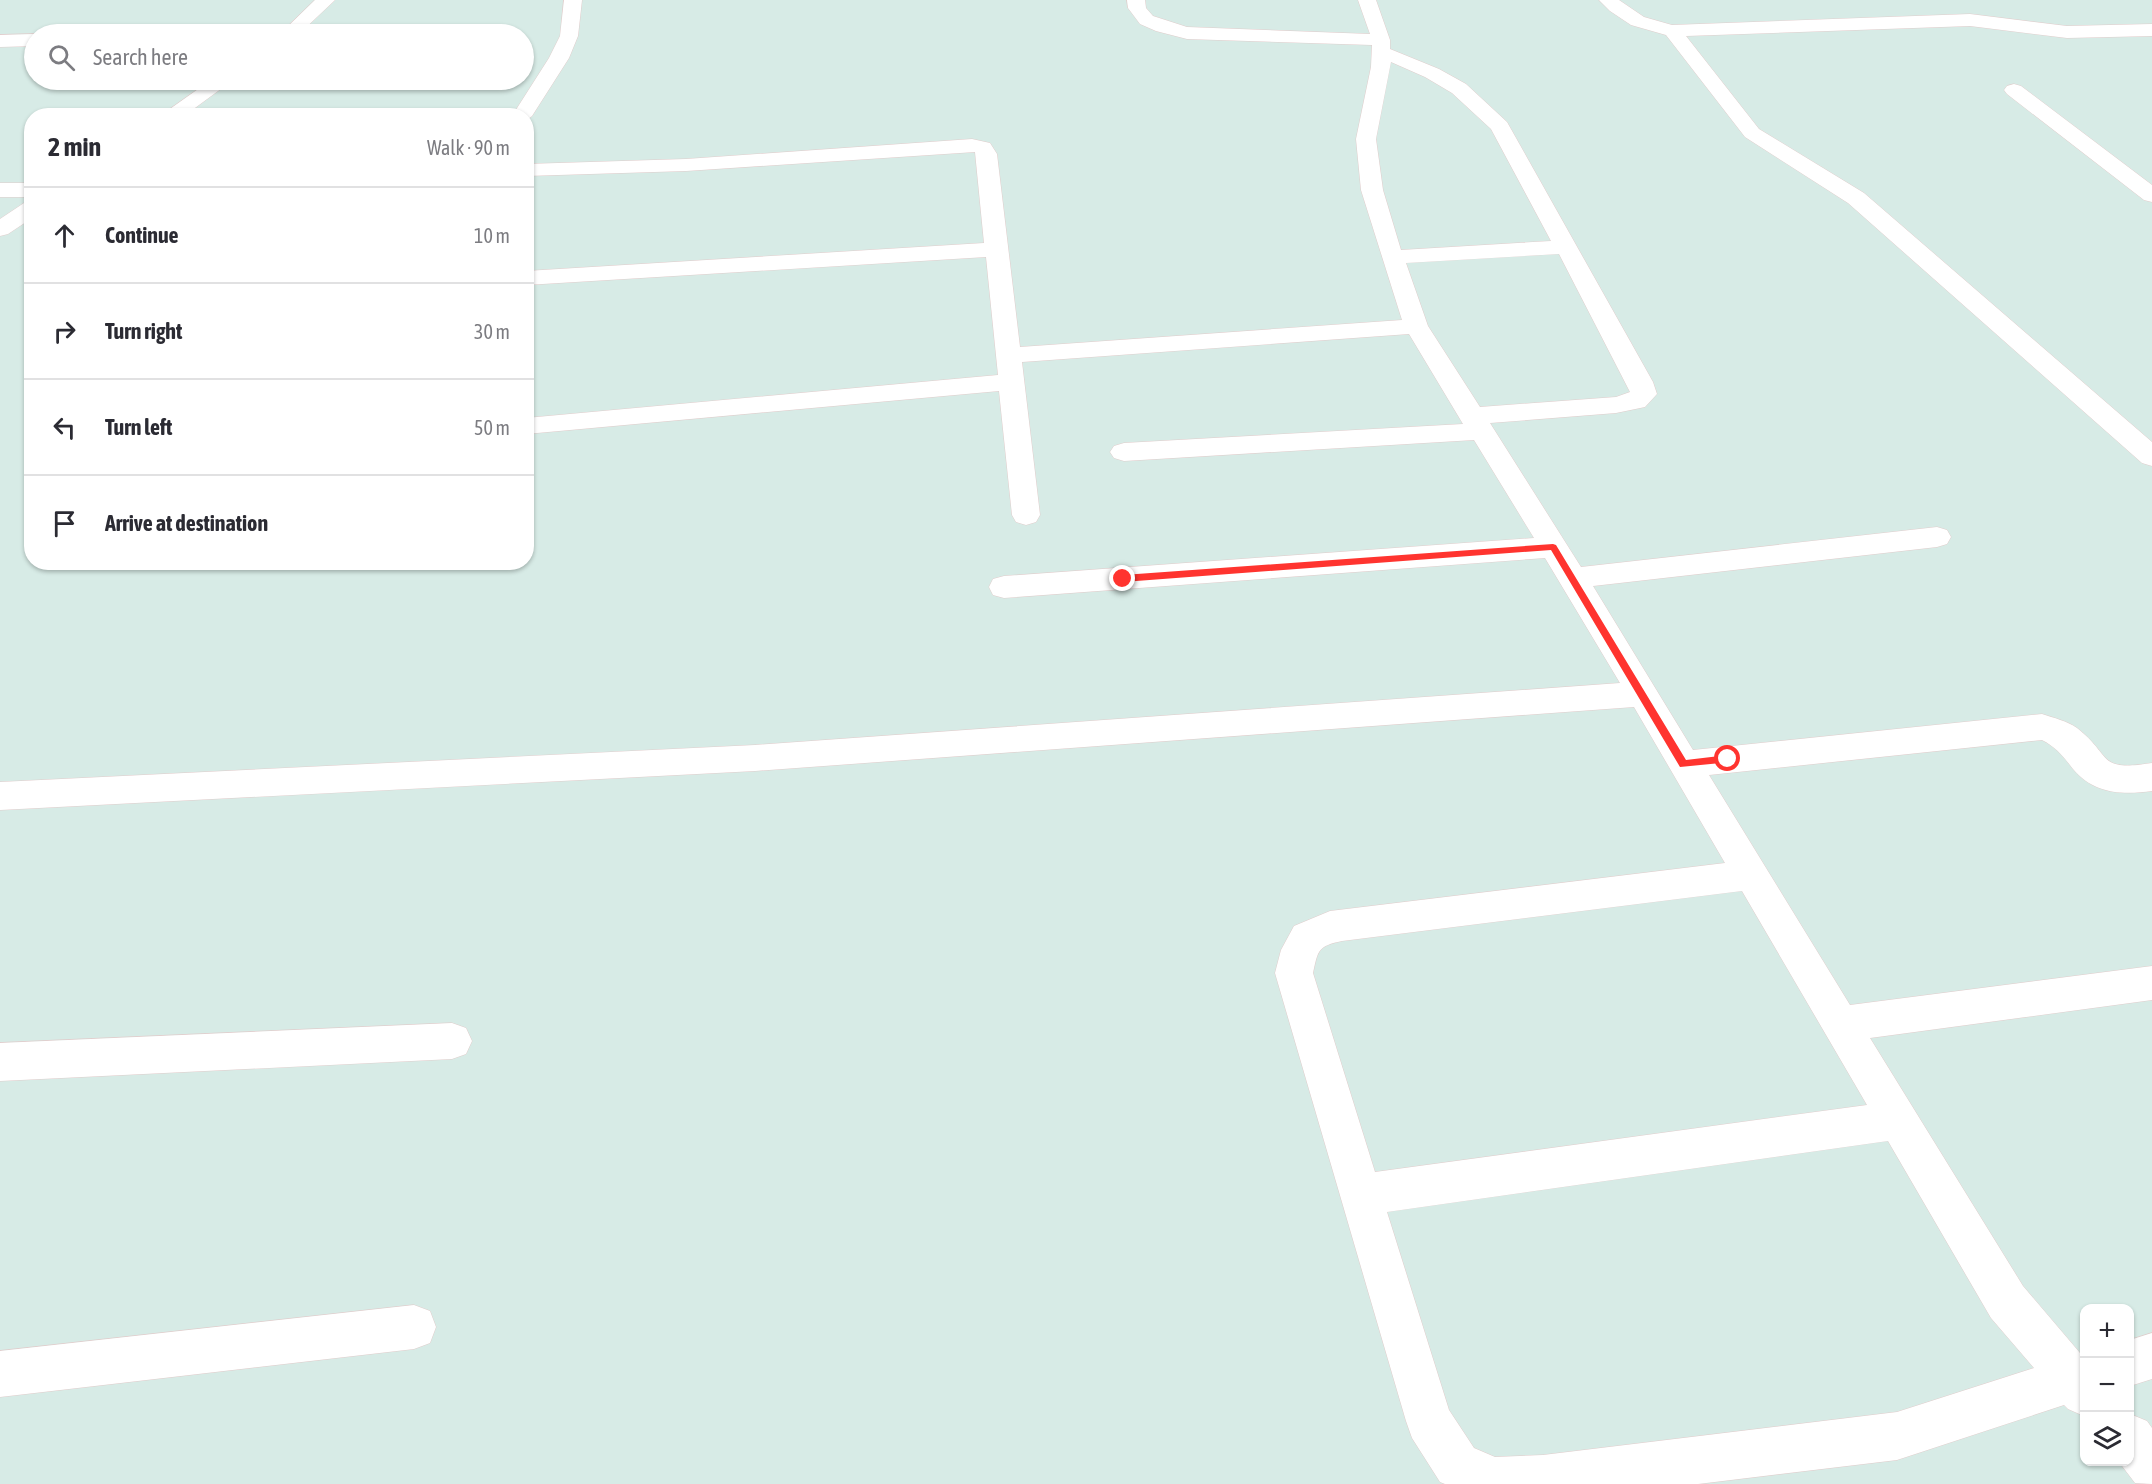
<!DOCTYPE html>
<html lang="en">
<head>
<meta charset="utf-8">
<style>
  :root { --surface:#fff; --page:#f7f7f7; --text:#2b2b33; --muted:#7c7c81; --line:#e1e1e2 }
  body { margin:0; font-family:"Asap Condensed",sans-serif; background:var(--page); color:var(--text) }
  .controls { position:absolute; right:18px; bottom:18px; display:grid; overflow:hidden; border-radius:12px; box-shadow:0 2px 4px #0004 }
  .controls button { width:54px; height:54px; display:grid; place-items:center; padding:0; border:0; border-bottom:2px solid var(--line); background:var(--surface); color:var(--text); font:30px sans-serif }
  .stop { position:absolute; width:18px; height:18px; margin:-14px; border:4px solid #ff342f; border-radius:50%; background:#fff }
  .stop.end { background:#ff342f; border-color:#fff; box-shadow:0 2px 6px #0008 }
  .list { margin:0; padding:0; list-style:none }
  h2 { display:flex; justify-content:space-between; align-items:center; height:78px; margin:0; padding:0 24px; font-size:26px }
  h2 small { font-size:20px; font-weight:400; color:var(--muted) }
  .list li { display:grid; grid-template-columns:39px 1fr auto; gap:18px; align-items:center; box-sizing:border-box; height:96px; padding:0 24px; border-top:2px solid var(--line) }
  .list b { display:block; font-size:22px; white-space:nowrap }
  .list em { font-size:20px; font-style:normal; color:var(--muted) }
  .icon { flex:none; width:33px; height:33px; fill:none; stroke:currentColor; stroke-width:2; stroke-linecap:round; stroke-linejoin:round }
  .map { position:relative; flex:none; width:2152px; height:1484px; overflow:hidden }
  .search { position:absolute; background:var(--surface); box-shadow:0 2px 4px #0004; left:24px; top:24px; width:510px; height:66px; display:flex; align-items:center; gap:15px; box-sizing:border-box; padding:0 21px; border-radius:33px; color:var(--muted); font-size:22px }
  .panel { position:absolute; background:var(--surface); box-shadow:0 2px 4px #0004; left:24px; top:108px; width:510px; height:462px; border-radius:24px }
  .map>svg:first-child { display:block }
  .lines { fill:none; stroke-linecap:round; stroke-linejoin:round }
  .street-casing { stroke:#e1cdcc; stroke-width:1 }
  .secondary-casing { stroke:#e1cdcc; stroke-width:1 }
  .street { fill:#fff; fill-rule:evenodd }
  .secondary { fill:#fff; fill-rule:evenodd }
  .route { fill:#ff342f }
</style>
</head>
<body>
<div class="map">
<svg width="2152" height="1484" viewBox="0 0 2152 1484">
  <rect width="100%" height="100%" fill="#d7ebe6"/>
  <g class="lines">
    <!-- street casing -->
    <g class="street-casing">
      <path id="street" d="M564 0H582L578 36 569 58 532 116 526 121V116H512L549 58 560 36Z
        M1127 0H1145L1146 8 1153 16 1187 27 1370 34 1358 0H1376L1390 40V49L1439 69 1466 84 1507 122 1653 382 1657 394 1645 407 1616 413 1490 423 1581 567 1937 527 1947 530 1951 537 1947 544 1937 547 1593 586 1693 750 2042 714C2054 718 2067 721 2077 728 2113 756 2096 772 2152 763V791C2122 795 2094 794 2073 769 2064 757 2056 747 2042 740L1709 775 1850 1005 2152 966V1000L1870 1038 2023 1286 2080 1353 2084 1352V1416L2068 1409 2064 1405 1897 1460 1698 1484H1445L1440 1482 1412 1438 1406 1421 1275 973 1281 950 1294 926 1330 911 1725 863 1634 707 755 771 0 810V782L755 745 1620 683 1545 558 1004 598 993 595 989 587 993 579 1004 576 1534 538 1474 440 1124 461 1114 458 1110 452 1114 446 1124 443 1463 424 1409 334 1022 362 1040 515 1036 522 1026 525 1016 522 1012 515 999 391 526 434V418L998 375 986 257 526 285V271L984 243 975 152 686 171 526 176V164L686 159 972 139 990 143 997 154 1020 347 1402 320 1361 190 1356 139 1371 67 1372 45 1187 39 1156 31 1140 24 1128 8ZM1391 62 1425 77 1452 93 1491 129 1551 241 1401 250 1383 190 1376 139ZM1559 254 1630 392 1616 397 1480 407 1428 326 1406 263ZM1742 891 1867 1105 1375 1172 1313 973C1318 950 1318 946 1342 941ZM1888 1141 1991 1318 2034 1368 1897 1412 1543 1455 1495 1457 1474 1448 1449 1410 1387 1212Z
        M1599 0H1619L1644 17 1672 25 1970 14 2067 26 2152 24V36L2067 38 1970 26 1686 36 1759 129 1864 193 2152 442V466L2142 463 1848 203 1745 137 1666 35 1631 25 1610 11Z
        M35 34 34 46 0 47V35Z
        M2014 84 2021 86 2152 185V202L2144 200 2007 94 2004 90 2007 86Z
        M0 183H32V197H0Z
        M452 1023 466 1028 472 1041 466 1054 452 1059 0 1081V1043Z
        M414 1305 430 1311 436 1327 430 1343 414 1349 0 1397V1351Z
        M2152 1333V1379L2130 1386V1340Z
        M2130 1414 2147 1421 2152 1428V1484L2135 1483 2119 1462H2130Z"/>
    </g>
    <!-- secondary casing -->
    <g class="secondary-casing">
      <path id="secondary" d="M315 0H335L299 34H280Z
        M211 80H233L184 116H160Z
        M32 201V218L8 234 0 236V219L24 203Z"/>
    </g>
    <!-- street -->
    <use href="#street" class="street"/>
    <!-- secondary -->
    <use href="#secondary" class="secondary"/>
  </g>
  <!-- route -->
  <path class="route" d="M1553 544 1556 545 1686 760 1728 755 1733 759 1731 762 1680 767 1551 550 1123 582 1119 579 1123 575Z"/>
</svg>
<div class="controls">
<button>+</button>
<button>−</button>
<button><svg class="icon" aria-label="layers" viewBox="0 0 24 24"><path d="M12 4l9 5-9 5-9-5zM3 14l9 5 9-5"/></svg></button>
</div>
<div class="stop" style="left:1728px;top:759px"></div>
<div class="stop end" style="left:1123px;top:579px"></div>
<div class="search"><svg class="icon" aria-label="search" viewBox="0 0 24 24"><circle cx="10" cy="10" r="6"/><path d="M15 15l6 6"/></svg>Search here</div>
<section class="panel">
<h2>2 min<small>Walk · 90 m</small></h2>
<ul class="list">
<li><svg class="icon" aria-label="ahead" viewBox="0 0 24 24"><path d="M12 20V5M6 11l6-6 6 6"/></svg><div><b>Continue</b></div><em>10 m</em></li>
<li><svg class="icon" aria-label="right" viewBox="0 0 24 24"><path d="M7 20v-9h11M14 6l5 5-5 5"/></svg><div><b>Turn right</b></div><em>30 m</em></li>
<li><svg class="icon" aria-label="left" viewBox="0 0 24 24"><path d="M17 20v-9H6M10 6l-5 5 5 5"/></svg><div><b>Turn left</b></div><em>50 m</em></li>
<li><svg class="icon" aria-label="arrive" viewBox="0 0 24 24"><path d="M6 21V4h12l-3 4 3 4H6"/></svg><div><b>Arrive at destination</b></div></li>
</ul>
</section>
</div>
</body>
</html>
